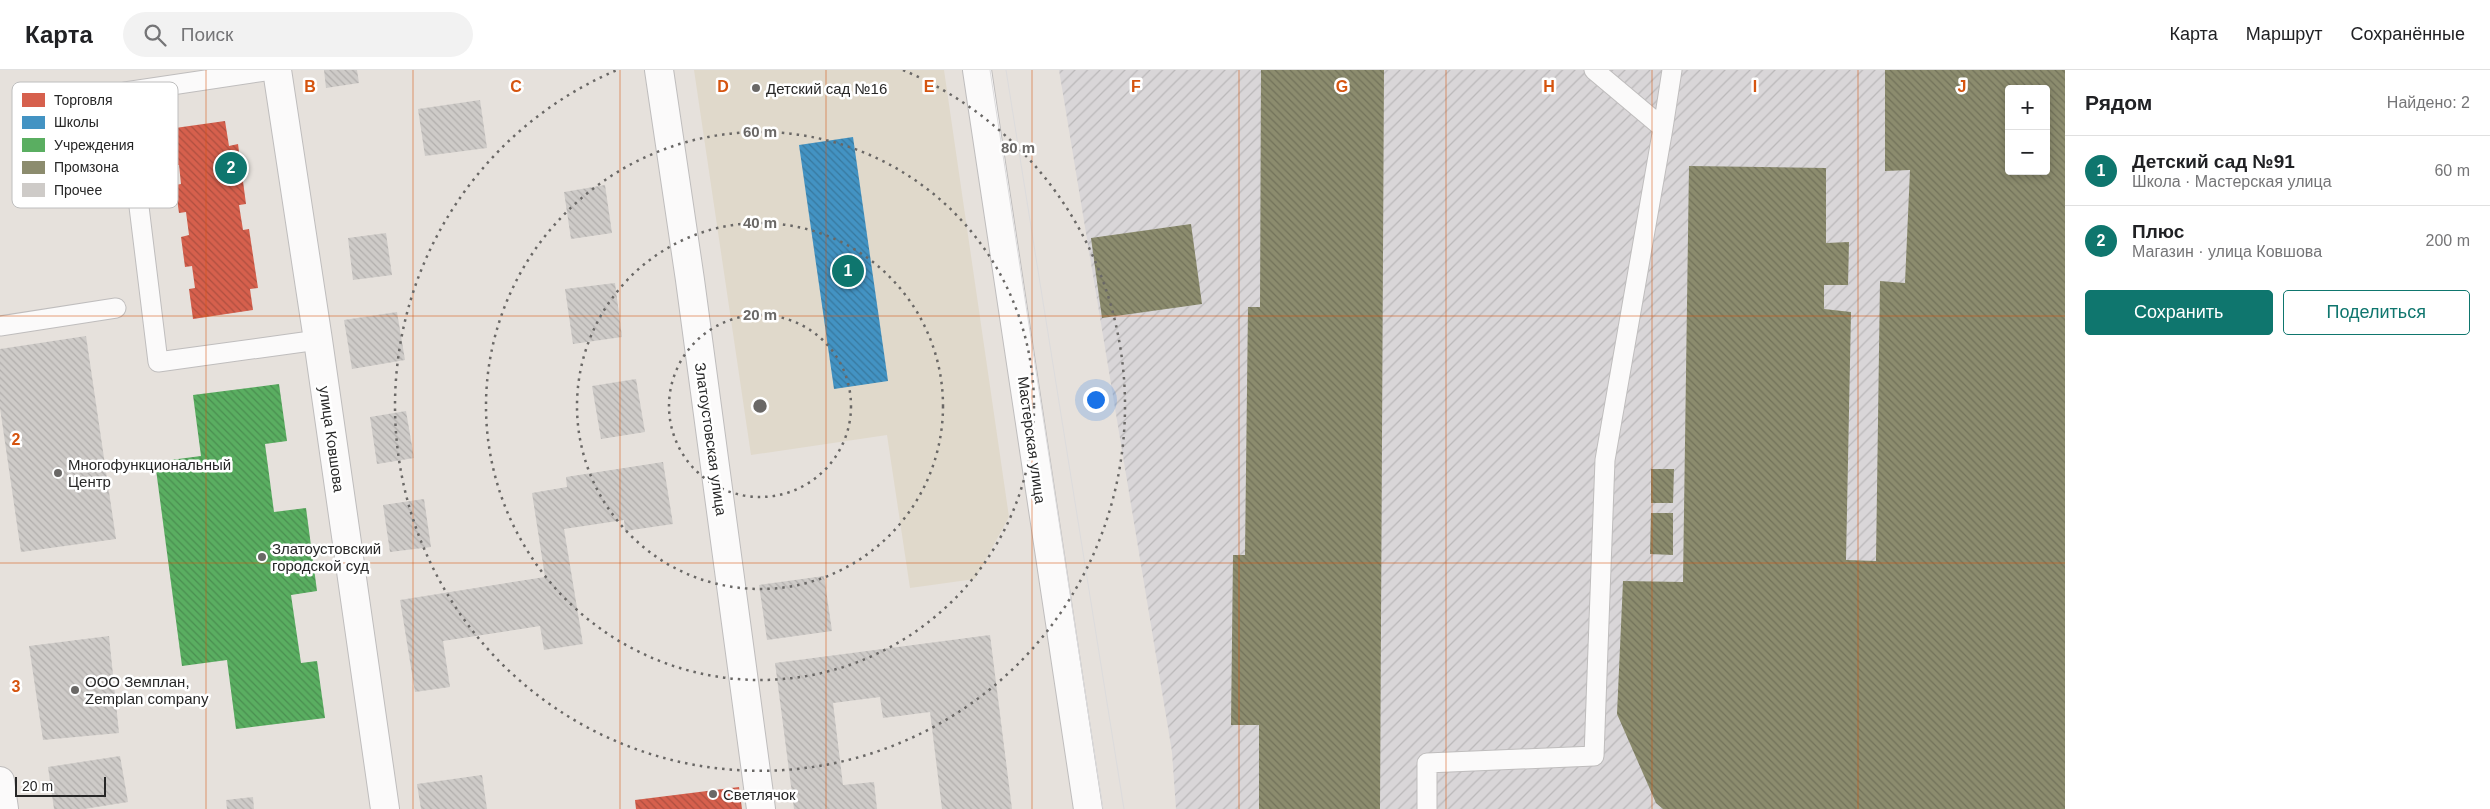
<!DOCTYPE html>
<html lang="ru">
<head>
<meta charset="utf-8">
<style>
  :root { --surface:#fff; --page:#f2f2f2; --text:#202124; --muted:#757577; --line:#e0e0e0; --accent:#0f766e }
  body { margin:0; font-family:Helvetica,sans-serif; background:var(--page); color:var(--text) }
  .controls { position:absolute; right:15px; top:15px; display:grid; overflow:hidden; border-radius:5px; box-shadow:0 2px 8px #0003 }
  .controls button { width:45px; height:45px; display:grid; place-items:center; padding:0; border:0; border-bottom:1px solid var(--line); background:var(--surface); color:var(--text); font:25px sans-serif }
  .scale { position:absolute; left:15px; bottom:12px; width:91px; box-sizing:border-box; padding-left:5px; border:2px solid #272727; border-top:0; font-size:14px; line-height:18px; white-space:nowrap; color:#272727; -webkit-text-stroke:4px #fff; paint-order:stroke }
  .you { position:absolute; left:1095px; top:329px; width:18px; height:18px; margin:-12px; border:4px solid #fff; border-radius:50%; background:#1a73e8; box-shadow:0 0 0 8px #1a73e833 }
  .badge { display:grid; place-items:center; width:32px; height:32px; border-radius:50%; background:var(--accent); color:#fff; font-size:16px; font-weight:700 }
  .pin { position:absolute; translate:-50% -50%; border:2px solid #fff; box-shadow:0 1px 5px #0006 }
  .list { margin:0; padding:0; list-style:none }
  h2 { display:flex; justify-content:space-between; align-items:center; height:65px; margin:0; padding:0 20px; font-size:21px }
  h2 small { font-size:16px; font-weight:400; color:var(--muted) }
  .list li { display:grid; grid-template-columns:32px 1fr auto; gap:15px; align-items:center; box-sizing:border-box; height:70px; padding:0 20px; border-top:1px solid var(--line) }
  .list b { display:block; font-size:19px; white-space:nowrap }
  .list p { margin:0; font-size:16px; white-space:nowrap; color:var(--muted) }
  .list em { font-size:16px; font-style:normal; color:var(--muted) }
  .actions { display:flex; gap:10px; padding:15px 20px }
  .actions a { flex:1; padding:11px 0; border:1px solid var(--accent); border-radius:5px; text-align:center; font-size:18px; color:var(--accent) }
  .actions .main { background:var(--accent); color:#fff }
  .icon { flex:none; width:28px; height:28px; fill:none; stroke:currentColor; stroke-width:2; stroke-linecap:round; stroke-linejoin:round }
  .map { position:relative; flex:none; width:2065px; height:739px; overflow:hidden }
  header { display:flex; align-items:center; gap:30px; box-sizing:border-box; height:70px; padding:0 25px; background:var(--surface); border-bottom:1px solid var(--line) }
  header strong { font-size:24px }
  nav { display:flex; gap:28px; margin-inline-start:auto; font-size:18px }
  .search { width:350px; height:45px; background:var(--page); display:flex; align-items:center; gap:12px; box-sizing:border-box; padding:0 18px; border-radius:28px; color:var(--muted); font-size:19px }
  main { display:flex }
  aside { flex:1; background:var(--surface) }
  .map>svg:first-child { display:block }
  .industrial { fill:url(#industrial-furrows); fill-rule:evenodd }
  .education { fill:#e0d9cb }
  .shops { fill:url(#shops-back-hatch) }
  .schools { fill:url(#schools-back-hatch) }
  .public { fill:url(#public-back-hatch) }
  .industry { fill:url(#industry-back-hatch); fill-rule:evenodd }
  .building { fill:url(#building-back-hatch) }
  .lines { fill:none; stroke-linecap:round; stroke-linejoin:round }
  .service-casing { stroke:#bfbdbd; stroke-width:21 }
  .minor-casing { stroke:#bfbdbd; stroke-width:30 }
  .tertiary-casing { stroke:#bfbdbd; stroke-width:30 }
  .secondary-casing { stroke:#bfbdbd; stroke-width:30 }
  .service { stroke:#fbfafa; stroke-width:19 }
  .minor { stroke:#fbfafa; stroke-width:28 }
  .tertiary { stroke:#fbfafa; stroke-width:28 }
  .secondary { stroke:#fbfafa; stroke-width:28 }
  .tram { stroke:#dcdbdc; stroke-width:1 }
  .grid { fill:none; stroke:#d5540f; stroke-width:1; stroke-opacity:0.55 }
  .ring { fill:none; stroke:#6a6866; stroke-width:2.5; stroke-dasharray:2.5 5 }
  .poi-dot { fill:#6a6866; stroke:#fff; stroke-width:2 }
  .labels { text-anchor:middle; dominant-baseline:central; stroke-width:5; stroke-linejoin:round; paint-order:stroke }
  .poi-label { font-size:15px; fill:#272727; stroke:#fff; text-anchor:start }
  .street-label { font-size:15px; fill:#272727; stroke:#fff }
  .key { fill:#fff; stroke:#bebebe; stroke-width:1 }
  .key-label { font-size:14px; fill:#272727 }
  .grid-label { font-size:16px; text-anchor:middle; font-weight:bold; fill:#d5540f; stroke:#fff; stroke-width:5; stroke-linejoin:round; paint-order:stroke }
  .centre { fill:#6a6866; stroke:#fff; stroke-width:2.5 }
  .ring-label { font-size:15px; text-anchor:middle; font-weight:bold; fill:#6a6866; stroke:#fff; stroke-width:5; stroke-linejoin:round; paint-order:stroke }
</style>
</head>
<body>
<header>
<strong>Карта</strong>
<div class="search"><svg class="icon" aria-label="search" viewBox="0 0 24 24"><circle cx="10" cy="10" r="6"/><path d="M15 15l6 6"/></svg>Поиск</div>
<nav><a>Карта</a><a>Маршрут</a><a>Сохранённые</a></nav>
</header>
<main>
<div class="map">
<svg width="2065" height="739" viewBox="0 0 2065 739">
  <defs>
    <pattern id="industrial-furrows" width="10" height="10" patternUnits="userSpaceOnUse" patternTransform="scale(1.25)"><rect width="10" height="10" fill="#d9d6d8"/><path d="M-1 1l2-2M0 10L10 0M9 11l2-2" fill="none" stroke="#bab8b9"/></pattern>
    <pattern id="shops-back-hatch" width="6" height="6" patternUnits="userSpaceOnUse" patternTransform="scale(1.25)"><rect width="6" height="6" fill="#d6604d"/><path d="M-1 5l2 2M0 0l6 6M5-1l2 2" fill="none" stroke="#ae4f40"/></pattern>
    <pattern id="schools-back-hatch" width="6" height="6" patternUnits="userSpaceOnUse" patternTransform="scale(1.25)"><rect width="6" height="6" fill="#4393c3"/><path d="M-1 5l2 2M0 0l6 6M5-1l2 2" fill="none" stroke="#38789e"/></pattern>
    <pattern id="public-back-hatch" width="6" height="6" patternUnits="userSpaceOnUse" patternTransform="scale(1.25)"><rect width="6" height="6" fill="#5aae61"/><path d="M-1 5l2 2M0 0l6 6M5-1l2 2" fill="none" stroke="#4a8e50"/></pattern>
    <pattern id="industry-back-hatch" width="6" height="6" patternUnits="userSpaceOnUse" patternTransform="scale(1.25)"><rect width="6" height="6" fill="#8c8c6e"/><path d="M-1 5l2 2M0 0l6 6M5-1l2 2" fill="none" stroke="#72725a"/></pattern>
    <pattern id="building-back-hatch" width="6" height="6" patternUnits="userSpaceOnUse" patternTransform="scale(1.25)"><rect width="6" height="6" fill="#cecbc8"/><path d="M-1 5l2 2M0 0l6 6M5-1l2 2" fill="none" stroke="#b1aeac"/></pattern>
  </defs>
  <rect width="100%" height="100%" fill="#e6e1dc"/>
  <!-- industrial -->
  <path class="industrial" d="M1059 0H2065V739H1176L1172 682ZM2009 19H2046V101H2009Z"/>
  <!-- education -->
  <path class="education" d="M694 0H944L1009 447 975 509 910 518 887 365 751 385Z"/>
  <!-- shops -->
  <path class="shops" d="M225 51 229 76 238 74 246 134 239 135 243 160 249 159 258 218 250 219 253 240 193 249 189 219 195 218 192 196 185 197 181 167 189 165 186 142 179 143 175 115 181 114 179 95H173L168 59Z
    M739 717 742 739H636L635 730Z"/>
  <!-- schools -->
  <path class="schools" d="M853 67 888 311 834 319 799 75Z"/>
  <!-- public -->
  <path class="public" d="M279 314 287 371 265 374 274 442 306 438 317 521 291 525 301 593 317 591 325 648 236 659 227 590 182 596 155 392 201 386 193 325Z"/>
  <!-- industry -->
  <path class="industry" d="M1261 0H1384L1380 739H1259V655H1231L1233 485H1245L1248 237H1260Z
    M1885 0H2065V739H1663L1656 733 1617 644 1623 511 1683 512 1689 96 1826 98V173L1849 172 1848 215H1824V239L1851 242 1846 490 1876 491 1880 211 1905 213 1910 100 1885 101ZM2009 19H2046V101H2009Z
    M1191 154 1202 234 1102 248 1091 168Z
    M1651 399H1674L1673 433H1651Z
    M1651 443H1673V485L1650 484Z"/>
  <!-- building -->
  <path class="building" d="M324 0H357L359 13 326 18Z
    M480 30 487 78 425 86 418 39Z
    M605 115 612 163 571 169 564 122Z
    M386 163 392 205 353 210 348 168Z
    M615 213 622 267 573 274 565 219Z
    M397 242 405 290 352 299 344 250Z
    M86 266 116 469 21 482 0 338V279Z
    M636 309 645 362 601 369 592 316Z
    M406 341 414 388 377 394 370 347Z
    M663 392 673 454 625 461 624 450 564 459 583 574 544 580 540 556 443 571 450 617 415 622 400 530 545 507 532 423 567 417 566 407Z
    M424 429 431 477 390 482 383 435Z
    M824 506 832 561 767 570 759 515Z
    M990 565 1012 739H942L930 642 883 648 880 627 833 633 843 715 874 712 877 739H794L775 593Z
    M109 566 119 663 43 670 29 576Z
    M120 686 128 732 84 739H54L48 697Z
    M482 705 487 739H421L417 714Z
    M253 727 254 739H227L226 730Z"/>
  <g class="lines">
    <!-- service casing -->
    <g class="service-casing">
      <path id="service" d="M272 0 125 22 158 292 318 270
        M1663 58 1672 0
        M0 256 116 238
        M1427 739V693L1594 686 1605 390 1663 58 1594 0"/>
    </g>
    <!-- minor casing -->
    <g class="minor-casing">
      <path id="minor" d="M0 711 4 739"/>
    </g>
    <!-- tertiary casing -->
    <g class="tertiary-casing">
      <path id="tertiary" d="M659 0 690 210 761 739"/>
    </g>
    <!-- secondary casing -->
    <g class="secondary-casing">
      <path id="secondary" d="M277 0 318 270 385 739
        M977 0 1088 739"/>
    </g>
    <!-- service -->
    <use href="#service" class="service"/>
    <!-- minor -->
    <use href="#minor" class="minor"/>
    <!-- tertiary -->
    <use href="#tertiary" class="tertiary"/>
    <!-- secondary -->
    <use href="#secondary" class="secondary"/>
    <!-- tram -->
    <path class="tram" d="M990 0 1103 739
      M1006 0 1124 739"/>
  </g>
  <!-- grid -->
  <path class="grid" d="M206 0V739M413 0V739M620 0V739M826 0V739M1032 0V739M1239 0V739M1446 0V739M1652 0V739M1858 0V739M0 246H2065M0 493H2065"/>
  <!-- distance rings -->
  <g class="ring">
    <circle cx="760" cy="336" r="91"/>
    <circle cx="760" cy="336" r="183"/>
    <circle cx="760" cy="336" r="274"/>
    <path d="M903 0A365 365 0 1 1 617 0"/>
  </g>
  <!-- markers -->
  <g class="poi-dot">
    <circle cx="756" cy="18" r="5"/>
    <circle cx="58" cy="403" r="5"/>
    <circle cx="262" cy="487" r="5"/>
    <circle cx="75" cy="620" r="5"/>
    <circle cx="713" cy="724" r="5"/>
  </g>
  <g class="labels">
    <!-- poi labels -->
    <g class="poi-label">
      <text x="766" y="18">Детский сад №16</text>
      <text x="68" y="394">Многофункциональный<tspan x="68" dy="17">Центр</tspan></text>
      <text x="272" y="478">Златоустовский<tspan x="272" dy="17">городской суд</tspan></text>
      <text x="85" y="611">ООО Земплан,<tspan x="85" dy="17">Zemplan company</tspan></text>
      <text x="723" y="724">Светлячок</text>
    </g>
    <!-- street labels -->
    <g class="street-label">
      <text transform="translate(332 369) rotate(82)">улица Ковшова</text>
      <text transform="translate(711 369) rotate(82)">Златоустовская улица</text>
      <text transform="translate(1032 370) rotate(82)">Мастерская улица</text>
    </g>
  </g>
  <!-- legend -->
  <rect x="12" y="12" width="166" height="126" rx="8" class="key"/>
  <rect x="22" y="23" width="23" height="14" fill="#d6604d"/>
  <rect x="22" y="46" width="23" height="13" fill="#4393c3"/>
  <rect x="22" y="68" width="23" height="14" fill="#5aae61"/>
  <rect x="22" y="91" width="23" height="13" fill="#8c8c6e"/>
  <rect x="22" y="113" width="23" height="14" fill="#cecbc8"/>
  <g class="key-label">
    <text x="54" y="35">Торговля</text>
    <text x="54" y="57">Школы</text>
    <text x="54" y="80">Учреждения</text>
    <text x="54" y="102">Промзона</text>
    <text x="54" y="125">Прочее</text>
  </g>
  <g class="grid-label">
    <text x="310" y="22">B</text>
    <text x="516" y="22">C</text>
    <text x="723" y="22">D</text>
    <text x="929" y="22">E</text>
    <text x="1136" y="22">F</text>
    <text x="1342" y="22">G</text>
    <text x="1549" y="22">H</text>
    <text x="1755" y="22">I</text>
    <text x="1962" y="22">J</text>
    <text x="16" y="375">2</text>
    <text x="16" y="622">3</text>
  </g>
  <circle cx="760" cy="336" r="8" class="centre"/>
  <g class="ring-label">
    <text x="760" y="67">60 m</text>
    <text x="1018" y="83">80 m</text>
    <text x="760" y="158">40 m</text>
    <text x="760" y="250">20 m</text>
  </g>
</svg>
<div class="controls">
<button>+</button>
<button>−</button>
</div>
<div class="scale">20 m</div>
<div class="you"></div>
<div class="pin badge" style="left:848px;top:201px">1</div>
<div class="pin badge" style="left:231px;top:98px">2</div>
</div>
<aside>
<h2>Рядом<small>Найдено: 2</small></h2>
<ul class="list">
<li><span class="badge">1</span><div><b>Детский сад №91</b><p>Школа · Мастерская улица</p></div><em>60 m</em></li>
<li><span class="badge">2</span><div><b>Плюс</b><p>Магазин · улица Ковшова</p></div><em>200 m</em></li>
</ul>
<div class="actions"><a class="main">Сохранить</a><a>Поделиться</a></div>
</aside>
</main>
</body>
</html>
